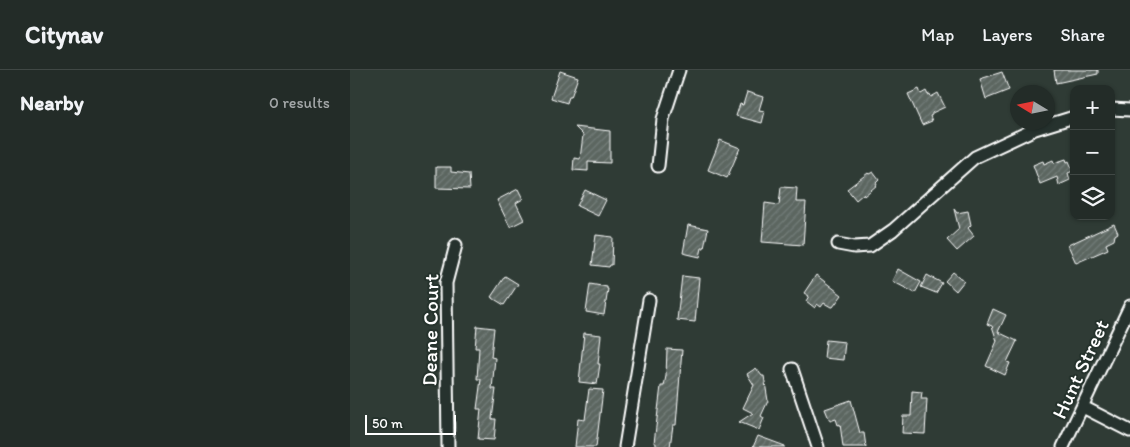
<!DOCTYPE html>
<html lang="en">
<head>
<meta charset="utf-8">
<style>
  :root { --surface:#232c28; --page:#2f3834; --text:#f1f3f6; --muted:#a3a7a8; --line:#404845 }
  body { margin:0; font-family:Itim,sans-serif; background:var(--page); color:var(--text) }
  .controls { position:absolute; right:15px; top:15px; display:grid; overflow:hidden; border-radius:10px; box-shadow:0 1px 4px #0004 }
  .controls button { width:45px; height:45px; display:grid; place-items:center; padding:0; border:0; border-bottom:1px solid var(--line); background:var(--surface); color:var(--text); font:25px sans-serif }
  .compass { position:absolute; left:660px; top:15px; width:45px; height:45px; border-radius:50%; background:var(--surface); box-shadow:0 1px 4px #0004; rotate:280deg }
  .scale { position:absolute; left:15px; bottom:12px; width:91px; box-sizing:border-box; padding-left:5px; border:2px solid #fff; border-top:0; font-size:14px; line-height:18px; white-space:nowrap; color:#fff; -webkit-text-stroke:4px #26332d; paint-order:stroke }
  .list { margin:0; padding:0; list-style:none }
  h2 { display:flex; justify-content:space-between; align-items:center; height:65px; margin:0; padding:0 20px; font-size:21px }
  h2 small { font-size:16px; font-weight:400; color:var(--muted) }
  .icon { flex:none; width:28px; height:28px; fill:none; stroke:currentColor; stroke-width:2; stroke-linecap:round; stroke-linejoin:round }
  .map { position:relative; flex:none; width:780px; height:377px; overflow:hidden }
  header { display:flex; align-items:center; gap:30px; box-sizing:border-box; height:70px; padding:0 25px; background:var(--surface); border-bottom:1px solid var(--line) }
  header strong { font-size:24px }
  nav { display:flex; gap:28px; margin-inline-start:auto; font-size:18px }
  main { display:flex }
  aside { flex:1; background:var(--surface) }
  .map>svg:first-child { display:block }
  .building { fill:url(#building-hatch); stroke:#fff }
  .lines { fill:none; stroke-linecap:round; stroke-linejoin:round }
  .street-casing { stroke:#fff; stroke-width:15 }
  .street { stroke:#26332d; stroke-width:11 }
  .labels { text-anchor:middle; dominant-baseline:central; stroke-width:4; stroke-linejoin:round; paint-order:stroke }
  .street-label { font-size:21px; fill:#fff; stroke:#26332d }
</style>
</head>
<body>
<header>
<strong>Citynav</strong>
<nav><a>Map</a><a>Layers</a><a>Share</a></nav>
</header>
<main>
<aside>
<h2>Nearby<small>0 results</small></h2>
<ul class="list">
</ul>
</aside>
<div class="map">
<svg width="780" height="377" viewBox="0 0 780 377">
  <defs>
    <pattern id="building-hatch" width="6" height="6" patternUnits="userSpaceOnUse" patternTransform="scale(1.25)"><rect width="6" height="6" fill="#5b6661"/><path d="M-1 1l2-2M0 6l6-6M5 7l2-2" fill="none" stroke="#747d79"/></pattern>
  </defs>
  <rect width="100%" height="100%" fill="#2f3b35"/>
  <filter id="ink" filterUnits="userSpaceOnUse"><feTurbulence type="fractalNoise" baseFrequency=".02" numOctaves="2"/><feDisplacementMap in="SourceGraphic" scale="10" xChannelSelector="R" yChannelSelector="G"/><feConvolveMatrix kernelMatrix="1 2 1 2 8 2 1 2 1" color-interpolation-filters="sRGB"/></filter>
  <g filter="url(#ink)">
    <!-- building -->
    <path class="building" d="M704 0H748V4L706 13Z
      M210 1 228 7 221 27H219L217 33 201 28Z
      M652 2 659 20 636 29 630 9Z
      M569 19 571 24 576 21 578 25 580 24 581 27 588 23 595 37 582 43V45L580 46 582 51 572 55 558 24Z
      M397 22 413 27 409 40 415 41 412 53 386 46 390 34 393 35Z
      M225 57 260 61V93L238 92V101L223 100 224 88 230 89 233 65Z
      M370 70 390 78 377 108 358 100Z
      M716 89 717 92 719 91 723 101 718 103 720 110 709 115 707 107 690 114 683 95 693 91 694 94 703 90 704 93Z
      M86 97H101V102L119 104 120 119 86 118Z
      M523 102 529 110 526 113 527 115 514 126 513 124 506 130 497 119 518 103 519 104Z
      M431 117 447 118 446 132H456L453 175 412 172 415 133 429 135Z
      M168 119 173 129 166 133 174 150 160 157 147 130Z
      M235 120 256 130 248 146 227 136Z
      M604 139 607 143 618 141 621 155 618 158 624 166 607 181 597 170 609 159Z
      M764 154 768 163 765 165 764 170 756 174 758 179 726 193 718 175Z
      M338 155 358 159 354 178H352L350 187 333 183Z
      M246 165 263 167 262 195H260L259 197 242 195Z
      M548 199 571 212 565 223 542 211Z
      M603 202 614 211 606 221 595 211Z
      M466 205 492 225 483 237H481L474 233 471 237 467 234 465 238 456 231 459 226 454 223Z
      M577 205 592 213 586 223 571 217Z
      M155 206 168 214 154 235 141 227Z
      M332 206 349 208 345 252 327 250Z
      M240 214 257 217V219H258L254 245 236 242Z
      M643 239 656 245 648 262 667 271 657 292 660 293 655 305 636 296 647 271 642 256 637 254Z
      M127 256 144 258 141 287 145 288 142 319H146L142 349H146L144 370 128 369 131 339H127L131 309H127L129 278H125Z
      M234 263 251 265 248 294H250L247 314 229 312Z
      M476 270 495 272 493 290 474 288Z
      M317 279 332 280 326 355H323L320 377H306V373H304L311 316H314L316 306Z
      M406 298 412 306H414L418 331 411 346 414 348 409 360 389 352 403 343 393 338 404 315 397 304Z
      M239 319 253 320 246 377H225L228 349 235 350Z
      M562 321 572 322 571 329H577L575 364 552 363 553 346H561Z
      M501 330 510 363H514L516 377H493L490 354 488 355 486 349 480 351 475 339Z
      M408 366 435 376V377H403Z"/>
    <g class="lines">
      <!-- street casing -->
      <g class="street-casing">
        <path id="street" d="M761 39 780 40
          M308 96 313 49 329 0
          M488 174 504 177 520 176 543 160 625 87 685 59 724 47
          M442 299 468 377
          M733 337 780 361
          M98 377 96 213 106 175
          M275 377 299 230
          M713 377 780 236"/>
      </g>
      <!-- street -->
      <use href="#street" class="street"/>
    </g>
  </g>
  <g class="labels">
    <!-- street labels -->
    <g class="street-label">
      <text transform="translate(80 260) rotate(-89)">Deane Court</text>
      <text transform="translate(730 299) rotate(-65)">Hunt Street</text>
    </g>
  </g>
</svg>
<div class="controls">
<button>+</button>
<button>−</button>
<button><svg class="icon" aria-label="layers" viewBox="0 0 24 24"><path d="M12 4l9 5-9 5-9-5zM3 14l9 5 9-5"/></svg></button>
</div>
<svg class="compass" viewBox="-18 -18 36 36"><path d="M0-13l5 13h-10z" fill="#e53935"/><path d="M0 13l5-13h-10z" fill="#a3a7a8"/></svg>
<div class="scale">50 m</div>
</div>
</main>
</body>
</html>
